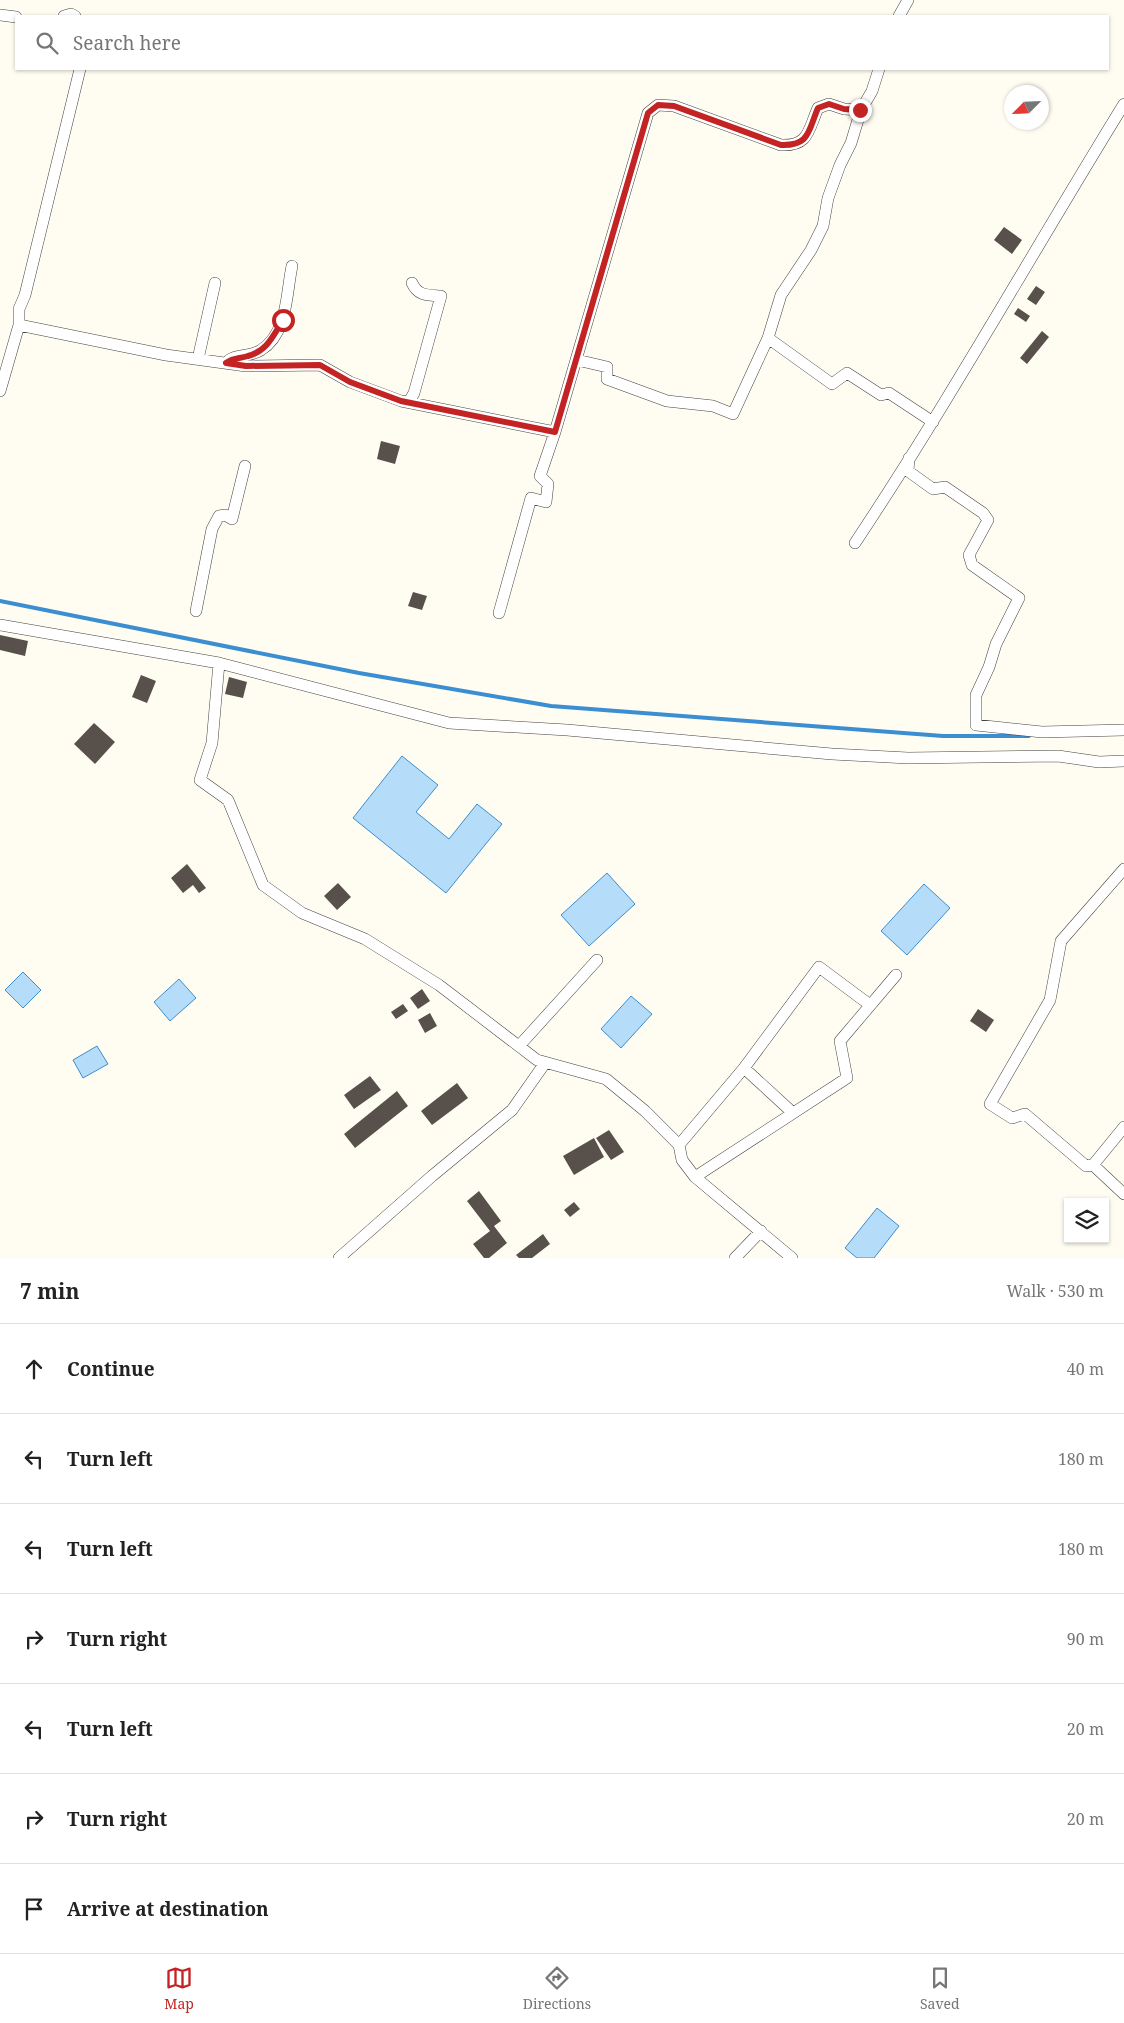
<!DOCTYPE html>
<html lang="en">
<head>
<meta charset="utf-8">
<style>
  :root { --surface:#fff; --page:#f2f2f2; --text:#222; --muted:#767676; --line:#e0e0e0; --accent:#c42324 }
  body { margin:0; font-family:"Noto Serif",serif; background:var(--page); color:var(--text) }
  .controls { position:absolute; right:15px; bottom:15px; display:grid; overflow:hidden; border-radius:0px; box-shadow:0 1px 4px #0004 }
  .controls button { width:45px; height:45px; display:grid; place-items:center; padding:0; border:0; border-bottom:1px solid var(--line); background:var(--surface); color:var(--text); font:25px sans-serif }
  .compass { position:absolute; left:1004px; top:85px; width:45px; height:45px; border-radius:50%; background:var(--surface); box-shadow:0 1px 4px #0004; rotate:246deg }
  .stop { position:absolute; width:15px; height:15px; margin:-11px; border:4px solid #c42324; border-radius:50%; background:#fff }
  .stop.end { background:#c42324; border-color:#fff; box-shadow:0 1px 5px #0008 }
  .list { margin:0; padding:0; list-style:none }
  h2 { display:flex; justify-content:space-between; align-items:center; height:65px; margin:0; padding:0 20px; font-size:21px }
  h2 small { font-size:16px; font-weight:400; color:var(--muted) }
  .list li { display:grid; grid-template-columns:32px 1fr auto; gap:15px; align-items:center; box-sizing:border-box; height:90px; padding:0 20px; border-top:1px solid var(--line) }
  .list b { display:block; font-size:19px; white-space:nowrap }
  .list em { font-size:16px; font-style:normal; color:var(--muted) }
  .icon { flex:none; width:28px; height:28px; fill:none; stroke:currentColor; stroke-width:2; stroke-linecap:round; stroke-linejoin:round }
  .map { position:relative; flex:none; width:1124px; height:1258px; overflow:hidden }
  .search { position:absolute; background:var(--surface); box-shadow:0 1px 4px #0004; left:15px; right:15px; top:15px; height:55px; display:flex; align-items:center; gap:12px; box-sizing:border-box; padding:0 18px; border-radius:0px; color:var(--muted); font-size:19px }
  .sheet { height:695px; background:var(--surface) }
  nav { display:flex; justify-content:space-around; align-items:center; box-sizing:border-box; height:70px; border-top:1px solid var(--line); background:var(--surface); font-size:14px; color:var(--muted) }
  nav a { display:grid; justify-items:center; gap:2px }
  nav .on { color:var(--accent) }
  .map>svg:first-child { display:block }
  .water { fill:#b5dcf8; stroke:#3a8ed1 }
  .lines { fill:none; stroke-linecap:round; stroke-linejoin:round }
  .stream { stroke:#3a8ed1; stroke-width:4 }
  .building { fill:#58514b }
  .minor-casing { stroke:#424242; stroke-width:12 }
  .minor { stroke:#fff; stroke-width:11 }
  .route { stroke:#c42324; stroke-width:6 }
</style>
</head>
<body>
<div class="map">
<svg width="1124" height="1258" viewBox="0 0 1124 1258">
  <rect width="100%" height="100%" fill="#fffdf2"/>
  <!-- water -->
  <path class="water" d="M402 756 438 785 416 812 449 839 477 804 502 824 446 893 353 818Z
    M607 873 635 904 589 946 561 915Z
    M924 884 950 908 907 955 881 931Z
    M23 972 41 990 23 1008 5 990Z
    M179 979 196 998 170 1021 154 1002Z
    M631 996 652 1014 621 1048 601 1029Z
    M97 1046 108 1064 83 1078 73 1060Z
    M877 1208 899 1226 874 1258H857L845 1248Z"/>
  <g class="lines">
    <!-- stream -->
    <path class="stream" d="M0 601 359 673 551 706 943 736H1029"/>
  </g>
  <!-- building -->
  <path class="building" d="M1004 227 1022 240 1012 254 994 240Z
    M1036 286 1045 292 1036 305 1027 299Z
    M1018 308 1030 316 1026 322 1014 314Z
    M1042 331 1049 337 1027 364 1020 358Z
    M381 441 400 446 395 464 377 459Z
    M413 592 427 596 422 610 408 606Z
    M0 635 28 641 25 656 0 650Z
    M141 675 156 681 147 703 132 697Z
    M229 677 247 682 243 698 225 694Z
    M94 723 115 742 95 764 74 744Z
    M187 864 206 888 199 893 193 885 183 893 171 878Z
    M338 883 351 897 337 910 324 896Z
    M422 989 430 1001 418 1009 410 998Z
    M403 1004 408 1011 396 1019 391 1012Z
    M978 1009 994 1020 986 1032 970 1021Z
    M430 1013 437 1026 425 1033 418 1020Z
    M370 1076 381 1090 354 1109 344 1095Z
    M457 1083 468 1098 432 1125 421 1111Z
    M397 1091 408 1106 355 1148 344 1134Z
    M609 1130 624 1152 611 1160 596 1138Z
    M594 1138 604 1157 574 1175 563 1156Z
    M479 1191 501 1221 494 1226 507 1243 489 1258H484L473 1244 490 1231 467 1201Z
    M574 1202 580 1209 570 1217 564 1210Z
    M543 1234 550 1244 532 1258H519L516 1255Z"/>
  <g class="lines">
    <!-- minor casing -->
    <g class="minor-casing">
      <path id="minor" d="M0 15 16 17
        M64 16 71 14 75 16
        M899 16 908 0
        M19 325V309L25 295 80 69
        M768 338 832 384 847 373 881 395 889 393 933 422
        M198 359 215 283
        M229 360C237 354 251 357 261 350 288 333 286 294 292 266
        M577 360 607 367V379L667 401 713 406 733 414 768 338 781 295 811 250 823 226 828 198 840 165 851 143 861 110
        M0 391 19 325 166 355 246 366 320 365 350 382 401 401 555 432 648 113 658 105 674 106 781 145C809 146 808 131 818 108L829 104 844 109 861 110 872 91 879 69
        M409 402 414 393 441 296C427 295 418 296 412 283
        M909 458 908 471 933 489 945 487 983 513 988 520 969 555 972 565 1019 598 996 644 989 667 976 695V725L1042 732 1124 730
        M855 543C950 400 1034 250 1124 104
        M196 611 212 529 219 516 225 515 232 519 245 466
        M499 613 531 498 546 502 548 484 540 476 555 432
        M0 625 219 663
        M1124 869 1061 941 1050 1000 990 1104 1012 1118 1025 1114 1086 1166 1093 1165 1124 1127
        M519 1046 597 960
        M744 1068 793 1113
        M679 1145 744 1068 819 967 870 1005
        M1093 1165 1124 1194
        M695 1177 682 1160 679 1145 645 1111 606 1079 537 1060 439 985 365 939 302 913 263 885 228 800 200 780 212 743 219 663 449 723 567 730 832 754 908 758 1058 756 1099 762 1124 761
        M339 1258 432 1176 512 1110 545 1063
        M735 1258 761 1231
        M792 1258 695 1177 847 1078 840 1041 896 975"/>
    </g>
    <!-- minor -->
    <use href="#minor" class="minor"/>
  </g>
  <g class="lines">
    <!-- route -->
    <path class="route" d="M283 320C273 336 267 351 248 356 239 359 234 357 226 363L246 366 320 365 350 382 401 401 555 432 648 113 658 105 674 106 781 145C810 146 808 131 818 108L829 104 844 109 860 110"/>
  </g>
</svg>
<div class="controls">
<button><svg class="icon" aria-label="layers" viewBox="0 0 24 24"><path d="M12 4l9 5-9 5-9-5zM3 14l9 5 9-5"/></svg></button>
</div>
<svg class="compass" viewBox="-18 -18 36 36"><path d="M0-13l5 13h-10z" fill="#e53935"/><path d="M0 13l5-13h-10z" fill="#767676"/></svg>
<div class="stop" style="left:283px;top:320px"></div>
<div class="stop end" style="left:860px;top:110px"></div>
<div class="search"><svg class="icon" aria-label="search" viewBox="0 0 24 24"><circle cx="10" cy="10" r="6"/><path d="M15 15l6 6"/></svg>Search here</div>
</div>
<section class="sheet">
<h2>7 min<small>Walk · 530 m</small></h2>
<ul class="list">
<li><svg class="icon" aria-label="ahead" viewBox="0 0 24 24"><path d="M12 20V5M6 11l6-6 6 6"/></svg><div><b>Continue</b></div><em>40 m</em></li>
<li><svg class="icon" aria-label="left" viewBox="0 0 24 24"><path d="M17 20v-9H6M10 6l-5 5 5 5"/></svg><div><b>Turn left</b></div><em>180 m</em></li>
<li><svg class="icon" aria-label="left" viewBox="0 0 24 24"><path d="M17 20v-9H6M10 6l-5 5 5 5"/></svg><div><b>Turn left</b></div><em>180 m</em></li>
<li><svg class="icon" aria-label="right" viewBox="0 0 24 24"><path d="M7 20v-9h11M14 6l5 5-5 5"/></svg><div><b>Turn right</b></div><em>90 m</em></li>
<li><svg class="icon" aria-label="left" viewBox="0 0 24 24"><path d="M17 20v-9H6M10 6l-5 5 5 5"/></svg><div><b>Turn left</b></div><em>20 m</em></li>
<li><svg class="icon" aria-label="right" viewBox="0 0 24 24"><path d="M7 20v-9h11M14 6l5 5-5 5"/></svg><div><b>Turn right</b></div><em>20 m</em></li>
<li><svg class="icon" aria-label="arrive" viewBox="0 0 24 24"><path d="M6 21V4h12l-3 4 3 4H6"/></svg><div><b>Arrive at destination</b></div></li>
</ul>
</section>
<nav>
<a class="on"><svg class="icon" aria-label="map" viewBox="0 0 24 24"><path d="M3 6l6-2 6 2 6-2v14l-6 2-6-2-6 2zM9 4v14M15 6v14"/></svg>Map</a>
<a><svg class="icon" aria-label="directions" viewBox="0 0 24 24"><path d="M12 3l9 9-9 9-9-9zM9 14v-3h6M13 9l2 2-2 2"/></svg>Directions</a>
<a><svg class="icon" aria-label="saved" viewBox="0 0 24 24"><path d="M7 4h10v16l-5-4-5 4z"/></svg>Saved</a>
</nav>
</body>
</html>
